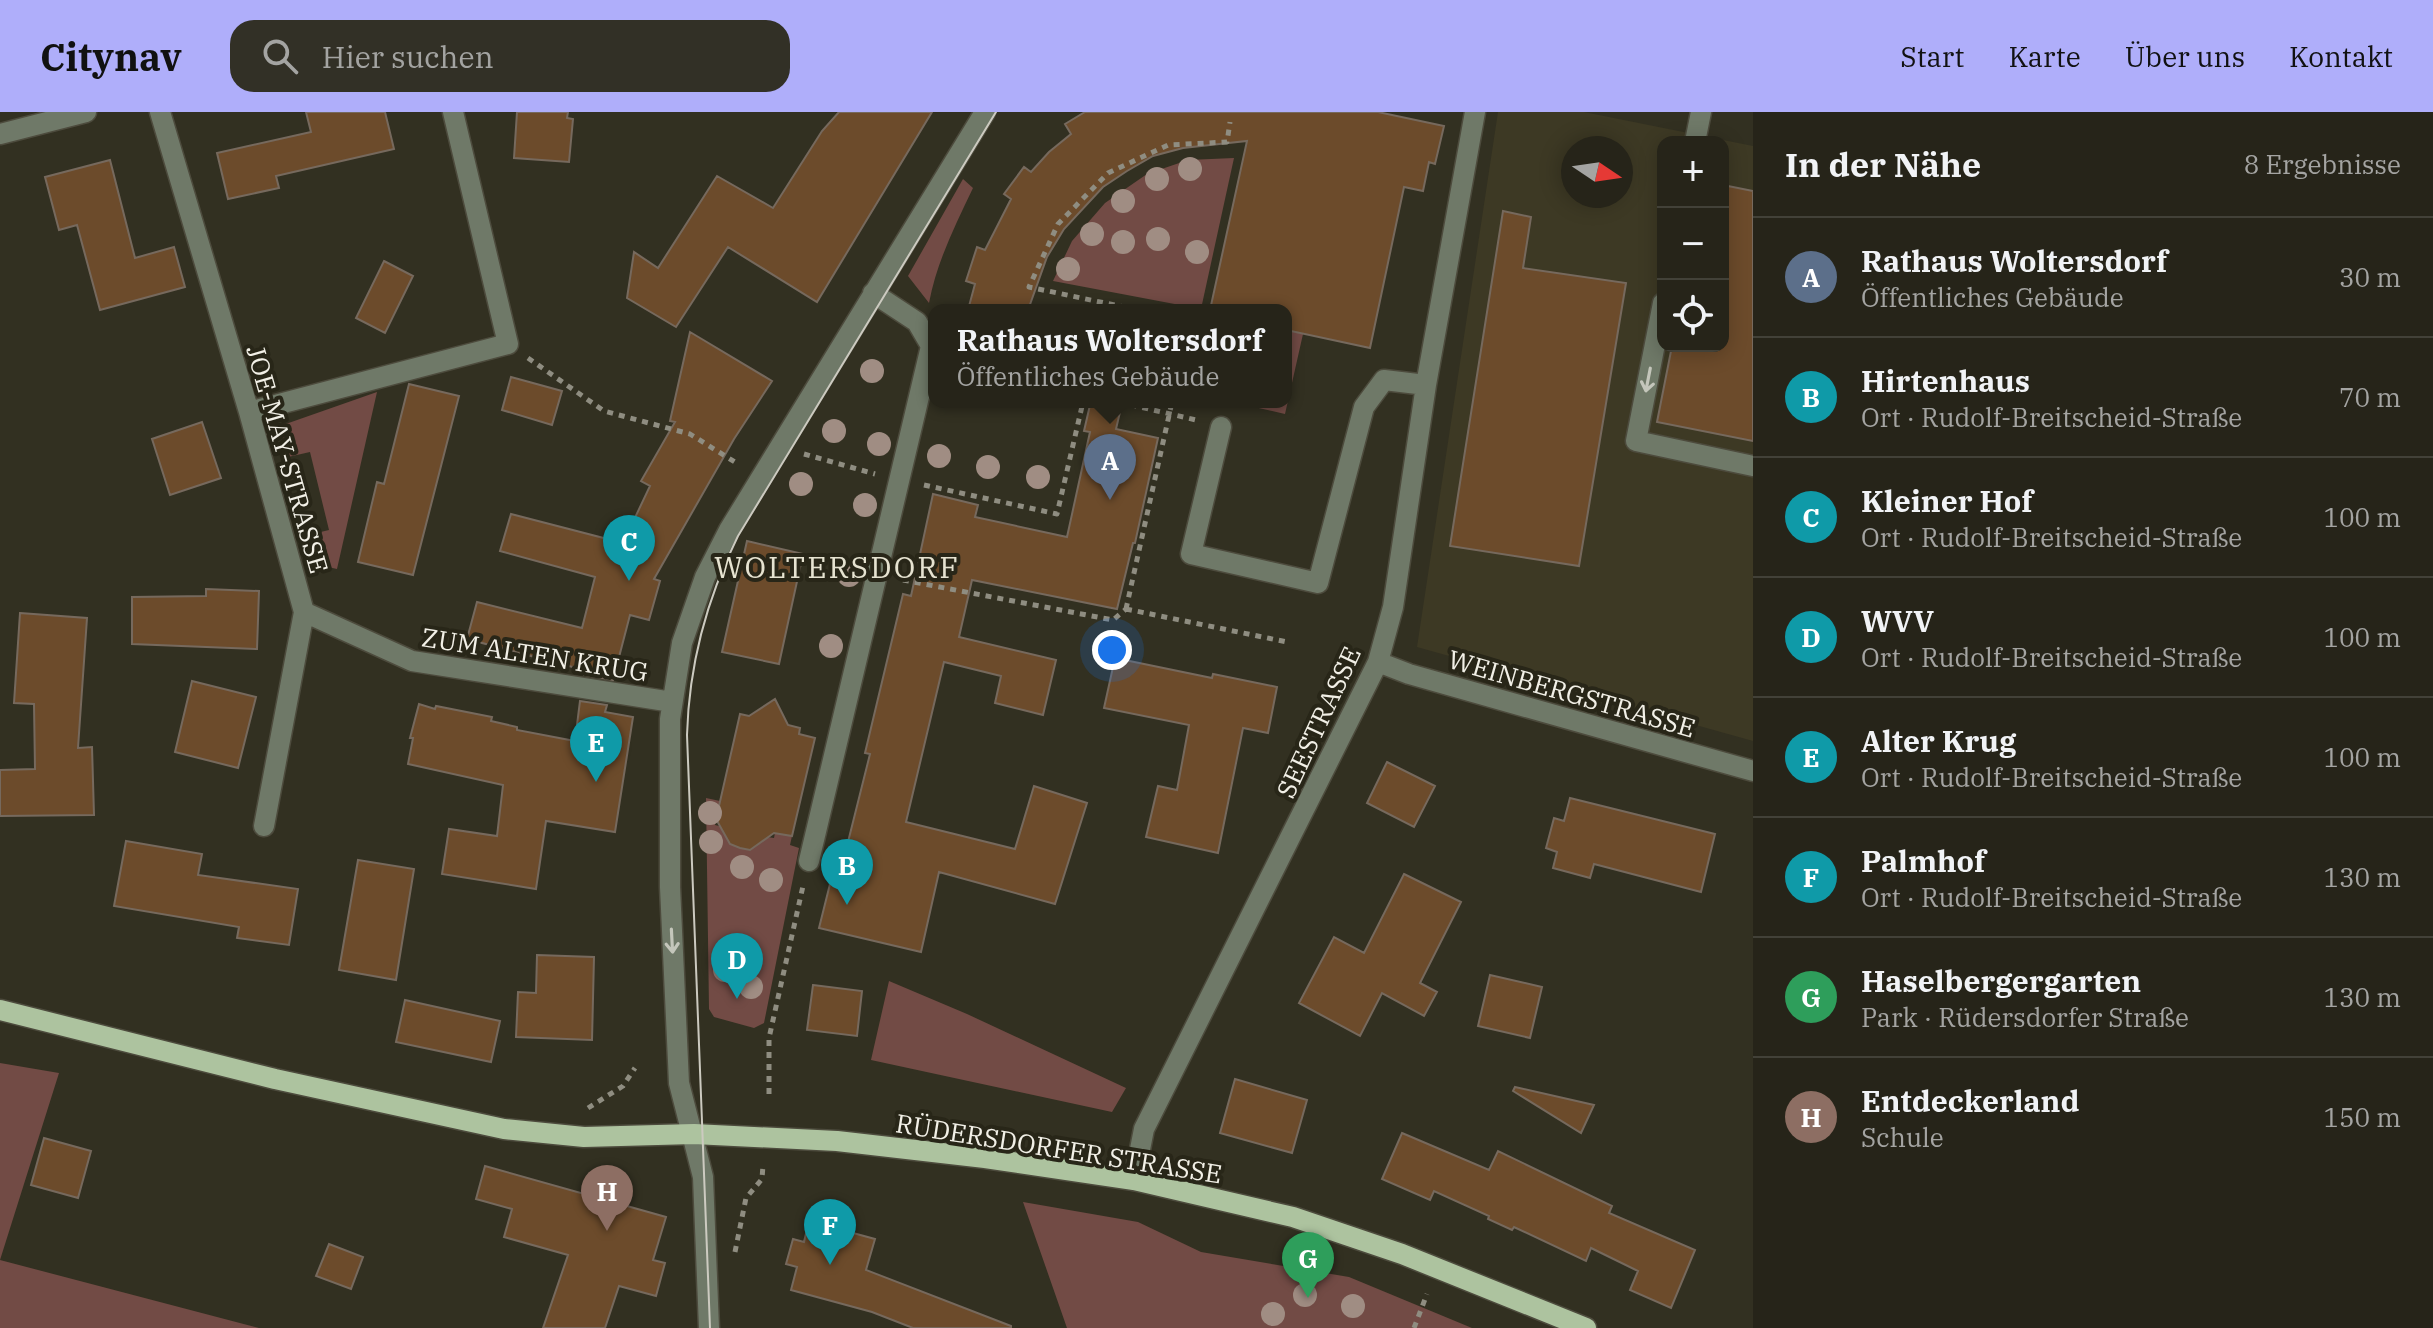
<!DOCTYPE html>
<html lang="de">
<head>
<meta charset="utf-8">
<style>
  :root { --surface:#262419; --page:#323026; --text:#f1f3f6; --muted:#a4a4a2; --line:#424138; --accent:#afaefa }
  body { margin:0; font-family:"IBM Plex Serif",serif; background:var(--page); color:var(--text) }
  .controls { position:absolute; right:24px; top:24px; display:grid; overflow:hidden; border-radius:16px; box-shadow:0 4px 20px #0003 }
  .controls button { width:72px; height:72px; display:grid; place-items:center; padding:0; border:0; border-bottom:2px solid var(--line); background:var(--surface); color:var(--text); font:40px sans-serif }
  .compass { position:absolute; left:1561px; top:24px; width:72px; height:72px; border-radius:50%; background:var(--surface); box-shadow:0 4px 20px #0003; rotate:103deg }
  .you { position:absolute; left:1112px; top:538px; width:28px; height:28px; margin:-20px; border:6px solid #fff; border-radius:50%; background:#1a73e8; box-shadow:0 0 0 12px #1a73e833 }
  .badge { display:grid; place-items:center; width:52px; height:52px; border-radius:50%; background:var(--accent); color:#fff; font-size:26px; font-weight:700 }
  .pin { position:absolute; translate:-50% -66px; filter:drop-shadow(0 2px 4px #0008) }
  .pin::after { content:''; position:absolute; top:42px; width:28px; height:24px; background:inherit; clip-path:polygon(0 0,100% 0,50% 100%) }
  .popup { position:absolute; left:928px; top:192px; width:364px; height:104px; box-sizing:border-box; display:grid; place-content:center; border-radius:16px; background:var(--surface); filter:drop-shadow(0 2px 6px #0005); font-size:26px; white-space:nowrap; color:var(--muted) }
  .popup b { font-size:30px; color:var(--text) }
  .popup::after { content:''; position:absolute; left:50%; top:100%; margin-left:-16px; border:16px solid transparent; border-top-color:var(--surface) }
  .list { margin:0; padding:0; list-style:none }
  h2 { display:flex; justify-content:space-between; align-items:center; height:104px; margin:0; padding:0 32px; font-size:34px }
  h2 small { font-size:26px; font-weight:400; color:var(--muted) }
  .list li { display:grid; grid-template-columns:52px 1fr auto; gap:24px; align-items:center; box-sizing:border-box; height:120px; padding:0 32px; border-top:2px solid var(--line) }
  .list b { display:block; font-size:30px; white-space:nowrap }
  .list p { margin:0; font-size:26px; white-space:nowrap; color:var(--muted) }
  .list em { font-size:26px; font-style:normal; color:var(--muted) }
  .icon { flex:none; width:44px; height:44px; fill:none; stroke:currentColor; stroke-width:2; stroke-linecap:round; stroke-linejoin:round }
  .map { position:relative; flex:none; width:1753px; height:1216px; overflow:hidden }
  header { display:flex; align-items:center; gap:48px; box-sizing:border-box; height:112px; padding:0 40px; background:var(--accent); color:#111 }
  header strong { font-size:38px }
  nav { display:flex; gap:44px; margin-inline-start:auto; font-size:28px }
  .search { width:560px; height:72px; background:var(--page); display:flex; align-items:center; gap:20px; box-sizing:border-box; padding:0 28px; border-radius:24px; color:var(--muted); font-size:30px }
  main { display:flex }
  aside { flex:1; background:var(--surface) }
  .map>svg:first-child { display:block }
  .built { fill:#3d3924; fill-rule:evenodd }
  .green { fill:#724b45 }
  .building { fill:#6c4b2b; stroke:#76695d; stroke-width:2 }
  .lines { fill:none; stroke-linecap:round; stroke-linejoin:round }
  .minor-casing { stroke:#4d4b3d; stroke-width:23 }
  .major-casing { stroke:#4d4b3d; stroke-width:23 }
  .path { stroke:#8f8d81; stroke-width:5; stroke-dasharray:6 6; stroke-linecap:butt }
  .minor { stroke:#6f7968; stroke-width:20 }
  .major { stroke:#adc39f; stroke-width:20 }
  .tram { stroke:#cccac0; stroke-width:2 }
  .tree { fill:#a08d83 }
  .oneway { stroke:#c4c6bb }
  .labels { text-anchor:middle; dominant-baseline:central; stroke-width:8; stroke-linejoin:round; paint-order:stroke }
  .street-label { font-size:26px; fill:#f2f0e7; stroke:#282618 }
  .quarter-label { font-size:30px; letter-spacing:2px; fill:#e6e3d1; stroke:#282618 }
</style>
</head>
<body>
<header>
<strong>Citynav</strong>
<div class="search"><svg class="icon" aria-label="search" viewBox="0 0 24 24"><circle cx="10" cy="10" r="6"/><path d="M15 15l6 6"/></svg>Hier suchen</div>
<nav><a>Start</a><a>Karte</a><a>Über uns</a><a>Kontakt</a></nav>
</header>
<main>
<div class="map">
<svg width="1753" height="1216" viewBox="0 0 1753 1216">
  <rect width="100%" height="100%" fill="#323021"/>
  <!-- built -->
  <path class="built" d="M1498 0H1584L1753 34V629L1417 535ZM1663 30H1723V234H1663ZM1573 36H1621V84H1573Z"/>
  <!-- green -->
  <path class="green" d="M1234 46 1201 197 1053 169 1072 129 1105 91 1147 62 1188 48Z
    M963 67 973 76C955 114 937 149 929 191L908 164Z
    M1286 218 1303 222 1285 302 1232 290H1286Z
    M377 280 337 457 315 452 308 423 329 418 310 340 288 345 280 314Z
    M706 686 720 689 715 713 727 716 730 732 750 738 757 733 761 724 774 726 775 721 792 724 790 733 799 736 764 911 754 916 714 905 709 897Z
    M889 869 967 902 1126 976 1112 1000 871 948Z
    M0 951 59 961 0 1148 259 1216H0Z
    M1023 1090 1138 1110 1201 1140 1349 1165 1472 1216H1067Z"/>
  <!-- building -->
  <path class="building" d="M306 0H385L394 37 276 64 279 76 228 87 217 41 311 20Z
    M517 0H568L567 6 573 7 569 50 514 46Z
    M839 0H932L817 190 728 135 676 215 627 186 634 140 658 156 717 64 773 96 822 19Z
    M1085 0H1378L1444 14 1435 52 1429 50 1423 79 1404 75 1370 236 1286 218V198H1210L1247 29 1183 36 1153 44 1127 59 1103 75 1064 117 1047 145 1028 198H968L975 172 966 169 977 135 985 138 1011 87 1004 82 1024 55 1031 60 1049 40 1071 22 1065 12Z
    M110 48 135 146 174 135 185 175 100 198 77 113 59 118 45 65Z
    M1723 73 1753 79V329L1657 310 1672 234H1723Z
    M1503 99 1531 105 1523 156 1626 171 1579 454 1450 434Z
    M384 149 413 164 385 221 356 206Z
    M690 220 772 269 734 327 654 467 660 469 649 508 630 503 613 568 584 563V558L467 527 477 490 582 516 595 465 500 439 511 402 623 431 650 374 641 369 675 310 670 309Z
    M511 265 562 279 552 313 502 298Z
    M409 272 459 284 413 463 358 450 377 370 384 372Z
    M1090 293 1120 300 1116 317 1158 326 1135 431H1133L1117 497 972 468 959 525 1056 548 1043 603 995 591 1001 564 944 550 906 710 1015 737 1034 674 1087 691 1055 792 939 760 921 840 819 816 833 760 840 762 870 642 865 641 903 482 911 484 933 382 978 393 975 405 1067 425 1090 320 1084 319Z
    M202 310 221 366 170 383 152 327Z
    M747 429 803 442 779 552 722 540Z
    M206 477 259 479 257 537 132 532V485L206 484Z
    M20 501 87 506 78 636 92 635 94 703 0 704V658L35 657 34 592 14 591Z
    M1115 546 1212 566 1213 562 1277 575 1268 621 1243 616 1218 741 1146 725 1158 674 1177 678 1189 613 1104 596Z
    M192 569 256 585 238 656 175 640Z
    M775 587 788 613 800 616 799 622 815 626 792 724 774 721 750 738 740 736 730 732 716 707 740 602 749 604Z
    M580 589 607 593 605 600 633 605 615 720 546 709 536 777 442 762 449 717 497 724 503 673 408 652 413 626H410L419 592 435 597 436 594 492 605 491 609 517 615V618L575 629Z
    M1387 650 1435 674 1414 715 1367 691Z
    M1570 686 1715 722 1701 780 1594 752 1590 766 1553 756 1557 740 1546 736 1554 706 1564 709Z
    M126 729 202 742 198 763 298 777 289 833 237 826 239 815 114 794Z
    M358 748 414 757 396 868 339 858Z
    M1404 762 1461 790 1420 871 1437 880 1424 904 1382 881 1360 924 1299 891 1334 825 1364 841Z
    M537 843 594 845 592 928 516 925 518 880 536 881Z
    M1490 863 1542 875 1530 926 1478 914Z
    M813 873 862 879 857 924 807 918Z
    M405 888 500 909 491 950 396 930Z
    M1235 967 1307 988 1292 1041 1220 1021Z
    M1515 975 1594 993 1581 1021 1513 979Z
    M1402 1021 1489 1058 1498 1039 1612 1094 1609 1101 1695 1138 1671 1196 1630 1178 1638 1159 1591 1136 1586 1149 1514 1115 1512 1118 1488 1107 1489 1104 1434 1079 1430 1088 1382 1067Z
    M44 1026 91 1039 78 1086 31 1073Z
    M485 1054 666 1105 653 1148 665 1151 656 1184 619 1174 605 1216H543L568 1143 504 1125 512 1097 476 1087Z
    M809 1109 875 1127 866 1158 1011 1214V1216H913L872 1200 791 1178 797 1155 786 1152 793 1127 804 1130Z
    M329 1132 363 1145 351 1177 316 1164Z"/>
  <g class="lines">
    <!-- minor casing -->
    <g class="minor-casing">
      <path id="minor" d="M160 0 249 300 304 500 264 714
        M0 22 86 0
        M1695 30 1701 0
        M1663 191 1636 329 1753 354
        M249 300 508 232 453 0
        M1221 315 1191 442 1318 471 1364 295 1384 268 1426 273
        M304 500 412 549 672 590
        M1378 550 1409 562 1753 659
        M809 749 931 234 917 210 873 181
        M1134 1068 1144 1017 1378 550 1393 495 1426 273 1475 0
        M709 1216 703 1065 679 971 670 775V607L682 531 705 465 729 418 985 0"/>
    </g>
    <!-- major casing -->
    <g class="major-casing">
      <path id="major" d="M0 898 275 967 504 1017 584 1025 694 1022 837 1029 985 1046 1134 1068 1293 1105 1402 1142 1586 1216"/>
    </g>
    <!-- path -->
    <path class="path" d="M1138 198 1029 175 1058 112 1108 61 1168 33 1227 30 1230 10
      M528 246 604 299 690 322 738 352
      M1119 290 1196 308
      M804 342 875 362
      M924 373 1057 402 1083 290
      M903 468 1113 508 1126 497
      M1126 497 1172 290
      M1126 497 1287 530
      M769 982V926L803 774
      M588 996 623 974 635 956
      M735 1140 746 1086 762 1067 763 1053
      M1414 1216 1427 1182"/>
    <!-- minor -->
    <use href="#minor" class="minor"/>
    <!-- major -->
    <use href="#major" class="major"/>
    <!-- tram -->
    <path class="tram" d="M710 1216 687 623C689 552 706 488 738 424L996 0"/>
  </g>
  <!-- trees -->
  <g class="tree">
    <circle cx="1190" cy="57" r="12"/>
    <circle cx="1157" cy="67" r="12"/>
    <circle cx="1123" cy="89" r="12"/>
    <circle cx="1092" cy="122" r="12"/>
    <circle cx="1158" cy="127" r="12"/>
    <circle cx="1123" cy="130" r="12"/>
    <circle cx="1197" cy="140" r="12"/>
    <circle cx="1068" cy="157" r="12"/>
    <circle cx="872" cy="259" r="12"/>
    <circle cx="834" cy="319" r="12"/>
    <circle cx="879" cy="332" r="12"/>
    <circle cx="939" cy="344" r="12"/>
    <circle cx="988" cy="355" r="12"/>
    <circle cx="1038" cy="365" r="12"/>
    <circle cx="801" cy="372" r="12"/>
    <circle cx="865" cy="393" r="12"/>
    <circle cx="849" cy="463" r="12"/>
    <circle cx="831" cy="534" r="12"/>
    <circle cx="710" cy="701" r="12"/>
    <circle cx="711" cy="730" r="12"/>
    <circle cx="742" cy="755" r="12"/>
    <circle cx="771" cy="768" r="12"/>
    <circle cx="725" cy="858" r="12"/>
    <circle cx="751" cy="875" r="12"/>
    <circle cx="1305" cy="1183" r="12"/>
    <circle cx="1353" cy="1194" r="12"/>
    <circle cx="1273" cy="1202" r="12"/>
  </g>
  <!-- one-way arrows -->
  <defs><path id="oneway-shaft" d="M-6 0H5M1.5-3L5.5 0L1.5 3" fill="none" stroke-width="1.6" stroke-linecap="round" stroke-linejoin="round" transform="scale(2)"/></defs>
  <g class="oneway">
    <use href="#oneway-shaft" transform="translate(1648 268) rotate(101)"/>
    <use href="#oneway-shaft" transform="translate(672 829) rotate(87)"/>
  </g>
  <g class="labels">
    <!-- street labels -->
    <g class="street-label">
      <text transform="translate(288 347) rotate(74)">JOE-MAY-STRASSE</text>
      <text transform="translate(535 542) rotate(9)">ZUM ALTEN KRUG</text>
      <text transform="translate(1572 581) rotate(16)">WEINBERGSTRASSE</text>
      <text transform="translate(1318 610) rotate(-65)">SEESTRASSE</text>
      <text transform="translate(1059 1036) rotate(9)">RÜDERSDORFER STRASSE</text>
    </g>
    <!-- quarter labels -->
    <g class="quarter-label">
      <text x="837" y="454">WOLTERSDORF</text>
    </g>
  </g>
</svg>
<div class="controls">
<button>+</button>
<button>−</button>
<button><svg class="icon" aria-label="locate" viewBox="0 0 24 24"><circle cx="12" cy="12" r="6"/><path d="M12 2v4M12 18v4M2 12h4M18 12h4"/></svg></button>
</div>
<svg class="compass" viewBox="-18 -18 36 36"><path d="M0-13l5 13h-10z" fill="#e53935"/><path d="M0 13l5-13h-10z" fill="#a4a4a2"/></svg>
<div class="you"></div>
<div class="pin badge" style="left:1110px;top:388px;background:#5c6f8a">A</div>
<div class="popup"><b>Rathaus Woltersdorf</b>Öffentliches Gebäude</div>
<div class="pin badge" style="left:847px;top:793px;background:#0f9aa8">B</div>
<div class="pin badge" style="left:629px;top:469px;background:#0f9aa8">C</div>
<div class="pin badge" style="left:737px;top:887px;background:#0f9aa8">D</div>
<div class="pin badge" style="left:596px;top:670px;background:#0f9aa8">E</div>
<div class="pin badge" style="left:830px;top:1153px;background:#0f9aa8">F</div>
<div class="pin badge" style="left:1308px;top:1186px;background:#2e9e5b">G</div>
<div class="pin badge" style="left:607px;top:1119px;background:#8d6e63">H</div>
</div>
<aside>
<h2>In der Nähe<small>8 Ergebnisse</small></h2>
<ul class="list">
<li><span class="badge" style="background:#5c6f8a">A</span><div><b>Rathaus Woltersdorf</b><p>Öffentliches Gebäude</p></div><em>30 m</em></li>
<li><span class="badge" style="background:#0f9aa8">B</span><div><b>Hirtenhaus</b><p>Ort · Rudolf-Breitscheid-Straße</p></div><em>70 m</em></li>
<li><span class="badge" style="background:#0f9aa8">C</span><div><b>Kleiner Hof</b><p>Ort · Rudolf-Breitscheid-Straße</p></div><em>100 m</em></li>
<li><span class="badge" style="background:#0f9aa8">D</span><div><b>WVV</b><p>Ort · Rudolf-Breitscheid-Straße</p></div><em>100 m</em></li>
<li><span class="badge" style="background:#0f9aa8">E</span><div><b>Alter Krug</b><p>Ort · Rudolf-Breitscheid-Straße</p></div><em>100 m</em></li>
<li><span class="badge" style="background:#0f9aa8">F</span><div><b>Palmhof</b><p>Ort · Rudolf-Breitscheid-Straße</p></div><em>130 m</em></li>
<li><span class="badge" style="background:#2e9e5b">G</span><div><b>Haselbergergarten</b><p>Park · Rüdersdorfer Straße</p></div><em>130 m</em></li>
<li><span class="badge" style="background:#8d6e63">H</span><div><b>Entdeckerland</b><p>Schule</p></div><em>150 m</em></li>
</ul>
</aside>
</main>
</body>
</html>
